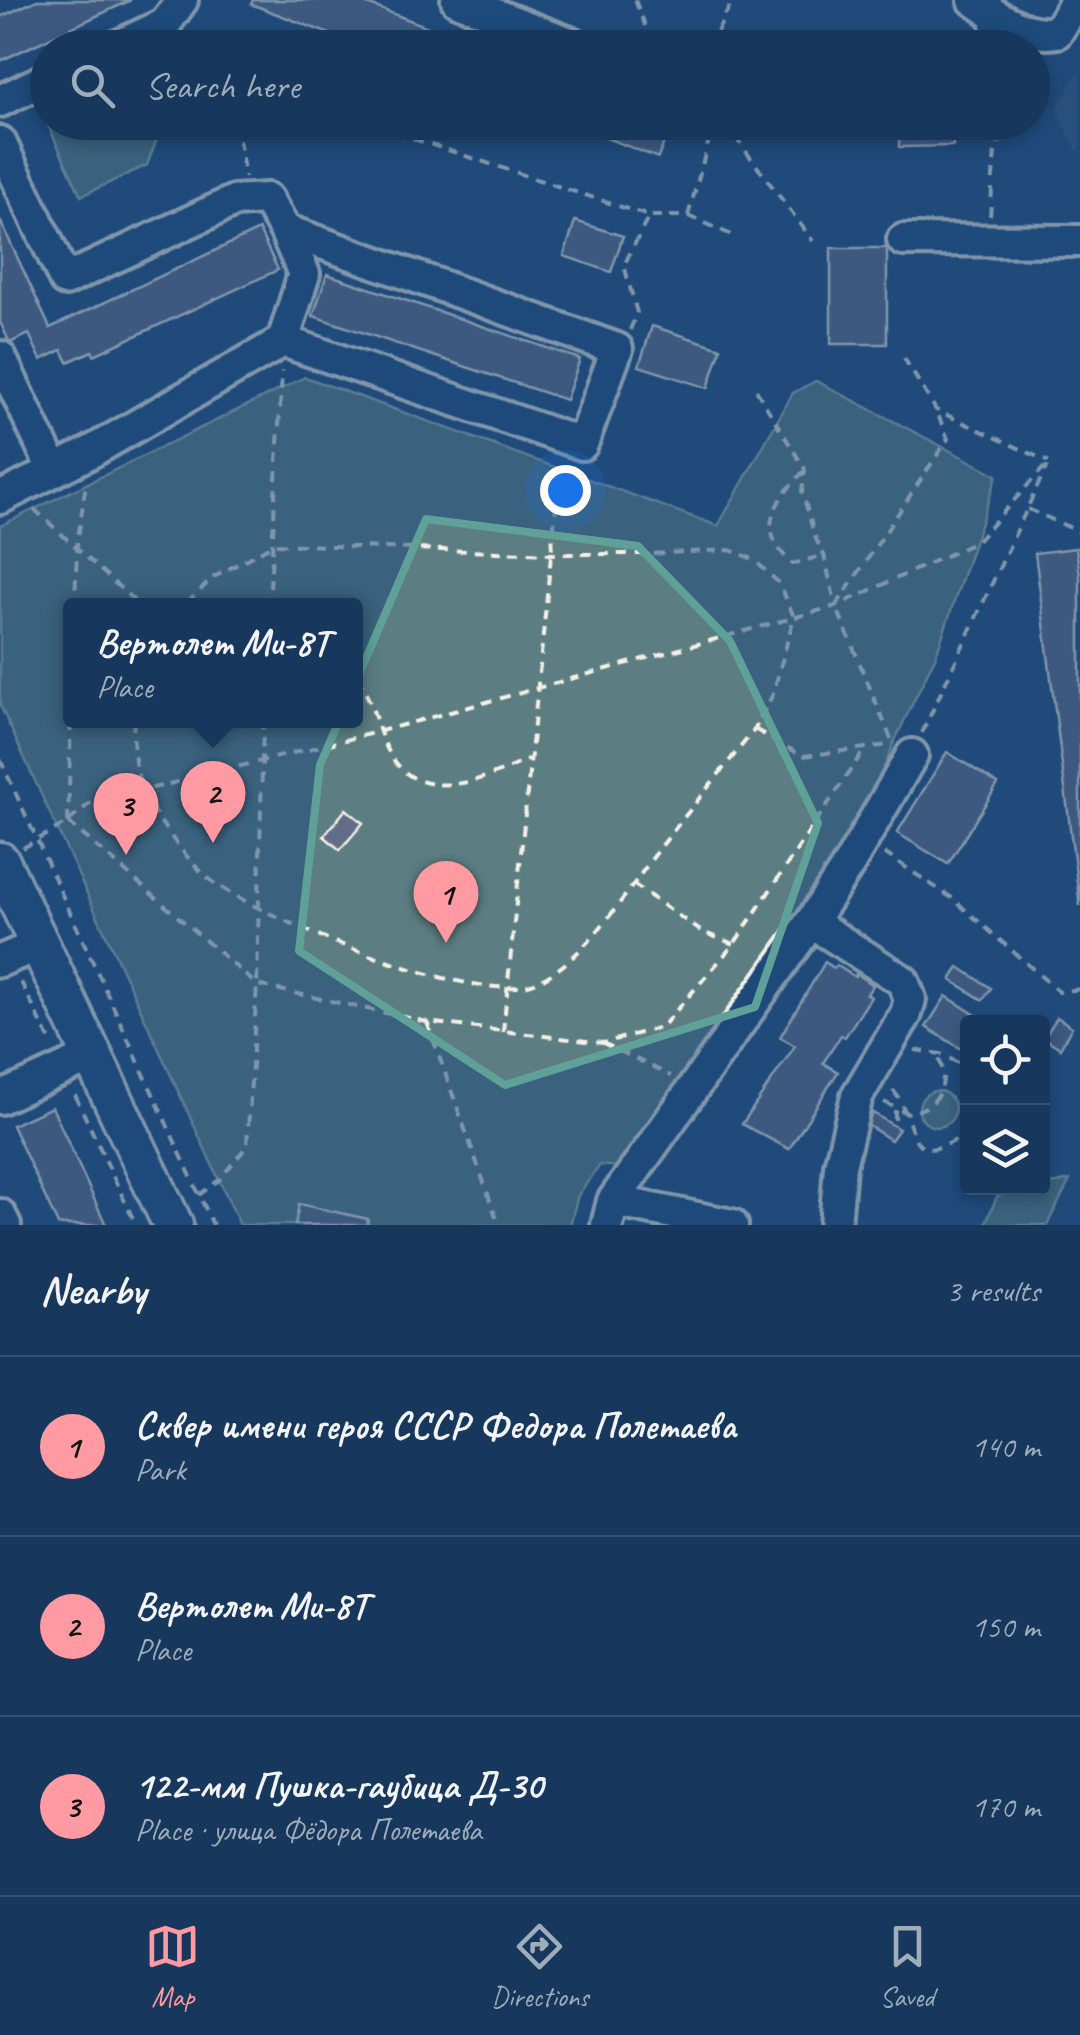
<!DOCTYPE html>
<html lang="en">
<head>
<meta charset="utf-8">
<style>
  :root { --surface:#17385c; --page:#203f62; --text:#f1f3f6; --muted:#9eacbb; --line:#365272; --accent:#ff9aa2 }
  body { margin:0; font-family:Caveat,sans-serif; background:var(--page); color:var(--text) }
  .controls { position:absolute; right:30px; bottom:30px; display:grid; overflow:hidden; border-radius:10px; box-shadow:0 5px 15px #0003 }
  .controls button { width:90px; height:90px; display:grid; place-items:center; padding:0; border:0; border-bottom:2px solid var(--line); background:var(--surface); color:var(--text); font:50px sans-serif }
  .you { position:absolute; left:565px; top:490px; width:35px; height:35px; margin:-25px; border:8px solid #fff; border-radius:50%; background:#1a73e8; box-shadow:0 0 0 15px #1a73e833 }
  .badge { display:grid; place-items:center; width:65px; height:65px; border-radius:50%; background:var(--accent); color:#111; font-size:32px; font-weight:700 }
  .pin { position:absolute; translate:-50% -82px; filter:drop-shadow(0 2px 5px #0008) }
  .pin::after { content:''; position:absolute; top:52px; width:35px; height:30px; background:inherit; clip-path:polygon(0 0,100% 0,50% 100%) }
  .popup { position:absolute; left:63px; top:598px; width:300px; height:130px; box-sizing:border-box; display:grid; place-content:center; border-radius:10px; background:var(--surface); filter:drop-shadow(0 2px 8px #0005); font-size:32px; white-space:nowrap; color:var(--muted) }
  .popup b { font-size:38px; color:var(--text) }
  .popup::after { content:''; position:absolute; left:50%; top:100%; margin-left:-20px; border:20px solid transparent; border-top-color:var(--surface) }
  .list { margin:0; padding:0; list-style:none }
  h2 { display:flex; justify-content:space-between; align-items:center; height:130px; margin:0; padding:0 40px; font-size:42px }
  h2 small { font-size:32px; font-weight:400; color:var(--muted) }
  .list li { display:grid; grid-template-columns:65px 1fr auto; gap:30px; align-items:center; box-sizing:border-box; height:180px; padding:0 40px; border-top:2px solid var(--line) }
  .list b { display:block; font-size:38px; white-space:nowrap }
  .list p { margin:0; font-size:32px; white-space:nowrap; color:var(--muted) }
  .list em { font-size:32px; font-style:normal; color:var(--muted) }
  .icon { flex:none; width:55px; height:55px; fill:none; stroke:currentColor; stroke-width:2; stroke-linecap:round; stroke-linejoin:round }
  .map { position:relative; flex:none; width:1080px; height:1225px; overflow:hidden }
  .search { position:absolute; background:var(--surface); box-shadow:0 5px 15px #0003; left:30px; right:30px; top:30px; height:110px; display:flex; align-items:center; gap:25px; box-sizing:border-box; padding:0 35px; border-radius:55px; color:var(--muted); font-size:38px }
  .sheet { height:670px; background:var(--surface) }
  nav { display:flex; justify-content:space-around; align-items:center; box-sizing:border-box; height:140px; border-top:2px solid var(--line); background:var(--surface); font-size:28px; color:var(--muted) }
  nav a { display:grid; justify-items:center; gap:5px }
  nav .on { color:var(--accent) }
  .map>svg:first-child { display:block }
  .built { fill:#34547e }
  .green { fill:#5c7d81; stroke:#a8b7b4; stroke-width:2.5; fill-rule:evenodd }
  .building { fill:#646c87; stroke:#f4f1e8; stroke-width:2.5 }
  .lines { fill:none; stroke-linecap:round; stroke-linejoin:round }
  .minor-casing { stroke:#f4f1e8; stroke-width:38 }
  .major-casing { stroke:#f4f1e8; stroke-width:45 }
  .path { stroke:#f4f1e8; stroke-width:4; stroke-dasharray:10 8; stroke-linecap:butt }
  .minor { stroke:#1f4a7a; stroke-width:30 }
  .major { stroke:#1f4a7a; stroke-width:38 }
  .marked { fill:none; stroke:#5fa199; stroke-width:8; stroke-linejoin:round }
</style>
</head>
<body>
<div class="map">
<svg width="1080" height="1225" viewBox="0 0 1080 1225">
  <rect width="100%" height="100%" fill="#1f4a7a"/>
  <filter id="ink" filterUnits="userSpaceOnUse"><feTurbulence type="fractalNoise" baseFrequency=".01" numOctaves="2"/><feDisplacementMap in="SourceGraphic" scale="20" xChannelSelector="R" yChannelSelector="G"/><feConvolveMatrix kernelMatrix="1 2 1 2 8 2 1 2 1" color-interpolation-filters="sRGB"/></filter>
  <g filter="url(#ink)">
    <!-- built -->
    <path class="built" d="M1080 70V150H1076L1056 109Z"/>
    <!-- green -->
    <path class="green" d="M47 110 48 122 163 123 147 165 81 196 42 112Z
      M305 377 718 526 793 393 816 381 997 475 936 655 893 744 873 800 638 1169 600 1165 578 1195 570 1225H240L0 705V526ZM70 606H356V720H70Z
      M919 1109a18 18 0 1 1 36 0a18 18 0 1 1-36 0Z
      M1070 1180 1047 1225H985L997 1196Z"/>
    <!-- building -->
    <path class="building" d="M37 0H131L0 61V17Z
      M253 0H357L483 48H366L251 4Z
      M565 122H672L658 158Z
      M899 122H953V146L899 147Z
      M0 220 50 328 259 230 278 270 94 355 92 351 68 362 62 350 41 360 29 334 10 343 0 322Z
      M575 221 623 236 611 272 564 256Z
      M831 248H887V344H831Z
      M327 274 580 359 566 400 313 316Z
      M652 326 721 348 708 388 639 366Z
      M1076 548 1080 575V906L1035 553Z
      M947 752 998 784 948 864 897 833Z
      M346 809 363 823 340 850 324 836Z
      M825 962 834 968 836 965 855 977 856 974 873 985 867 994 871 997 845 1037 841 1035 823 1063 838 1072 789 1149 742 1124 795 1046 780 1037Z
      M959 967 991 988 983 1000 951 980Z
      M946 996 987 1022H968V1053L926 1027Z
      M1057 1017 1072 1027 1060 1048 1044 1038Z
      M52 1107 106 1225H58L12 1125Z
      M873 1113 899 1129 891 1140 866 1124Z
      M299 1204 368 1219 367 1225H295Z"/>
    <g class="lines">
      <!-- minor casing -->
      <g class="minor-casing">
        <path id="minor" d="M457 0 583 48
          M974 0 997 16V48
          M997 16C1017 27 1033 36 1057 32L1077 0
          M114 48 165 24 182 0
          M0 101 48 78
          M996 125V122
          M0 142 65 280 234 201 267 199 285 230 304 274 283 341
          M903 240 1080 241
          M0 357 54 471
          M0 498 89 453 283 341 582 444 617 349 285 230
          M811 922 903 981 910 999 906 1014 857 1096 840 1166 835 1225
          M0 961 38 945
          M0 1098 92 1056
          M613 1201 811 922 849 864 912 755
          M0 1215 5 1225
          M607 1225 613 1201 732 1225"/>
      </g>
      <!-- major casing -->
      <g class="major-casing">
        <path id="major" d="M0 862 173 1225"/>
      </g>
      <!-- path -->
      <path class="path" d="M635 0 654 48
        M709 48 733 0
        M236 122 245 177
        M362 122 649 216
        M724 122 813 241
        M688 216 732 235
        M990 216 995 151
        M630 330 637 313 624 265 649 216H688L714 122
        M904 358 936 410 1049 462
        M756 390 805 469 802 491 815 537 824 555 836 606
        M804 471C775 502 753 529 793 564L824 555
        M34 509 140 606
        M1028 509 1080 532
        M75 606 77 545 86 483
        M269 606 282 371
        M356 678C375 701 375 729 390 754 420 807 487 779 529 759
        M134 720C132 742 134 768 142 788 151 814 193 869 216 884 269 920 479 1010 537 982 586 959 627 891 660 848 691 808 723 769 755 729L773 694 794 617 780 584 753 559 730 550 648 554H553L274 544 214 577 184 606
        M756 730 803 756 889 745
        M922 733 1047 466
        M891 739 836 606 948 439 936 410
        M0 759 213 1225
        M68 822 257 985 427 1022 603 1043 662 1027 734 944 864 750
        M68 822 71 720
        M23 848 68 822 89 804 381 731 836 606 976 542 1049 462
        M884 853 952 898 1059 992 1080 989
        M633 884 702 932 734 944
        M21 982 52 1045
        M427 1022 499 1225
        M503 1032 560 466
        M603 1043 671 1076
        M915 1050 941 1054 968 1068
        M893 1090C921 1126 902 1174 968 1133
        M75 1095 136 1225
        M884 1102 906 1113C940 1110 952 1081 936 1053
        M895 1110V1126
        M199 1195 219 1180 247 1146 257 985 263 720"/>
      <!-- minor -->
      <use href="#minor" class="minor"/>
      <!-- major -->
      <use href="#major" class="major"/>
    </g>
  </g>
  <!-- marked area -->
  <path d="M0 0H1080V1225H0ZM426 519 638 546 730 641 818 823 755 1007 505 1085 299 951 320 765Z" fill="#1f4a7a" fill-opacity=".55" fill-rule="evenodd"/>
  <path class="marked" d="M426 519 638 546 730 641 818 823 755 1007 505 1085 299 951 320 765Z"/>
</svg>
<div class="controls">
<button><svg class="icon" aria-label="locate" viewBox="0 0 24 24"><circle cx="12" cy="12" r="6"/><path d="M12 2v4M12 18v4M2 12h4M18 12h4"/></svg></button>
<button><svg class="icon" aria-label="layers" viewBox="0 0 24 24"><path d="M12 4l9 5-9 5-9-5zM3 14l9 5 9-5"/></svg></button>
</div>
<div class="you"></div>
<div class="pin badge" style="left:446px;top:943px">1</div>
<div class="pin badge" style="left:213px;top:843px">2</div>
<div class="popup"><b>Вертолет Ми-8Т</b>Place</div>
<div class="pin badge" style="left:126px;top:855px">3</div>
<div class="search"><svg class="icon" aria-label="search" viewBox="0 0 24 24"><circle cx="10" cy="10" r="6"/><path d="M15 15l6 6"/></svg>Search here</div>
</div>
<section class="sheet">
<h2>Nearby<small>3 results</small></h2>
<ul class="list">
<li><span class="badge">1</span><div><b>Сквер имени героя СССР Федора Полетаева</b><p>Park</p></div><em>140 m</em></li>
<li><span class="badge">2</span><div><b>Вертолет Ми-8Т</b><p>Place</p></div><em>150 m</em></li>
<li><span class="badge">3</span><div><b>122-мм Пушка-гаубица Д-30</b><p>Place · улица Фёдора Полетаева</p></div><em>170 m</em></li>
</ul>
</section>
<nav>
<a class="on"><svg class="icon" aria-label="map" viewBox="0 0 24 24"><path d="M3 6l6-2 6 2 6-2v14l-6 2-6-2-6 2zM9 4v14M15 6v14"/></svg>Map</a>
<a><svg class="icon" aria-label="directions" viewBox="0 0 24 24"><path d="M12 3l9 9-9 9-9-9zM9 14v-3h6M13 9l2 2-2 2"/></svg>Directions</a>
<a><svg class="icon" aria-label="saved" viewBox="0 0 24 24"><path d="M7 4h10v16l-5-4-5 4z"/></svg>Saved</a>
</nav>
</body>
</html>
